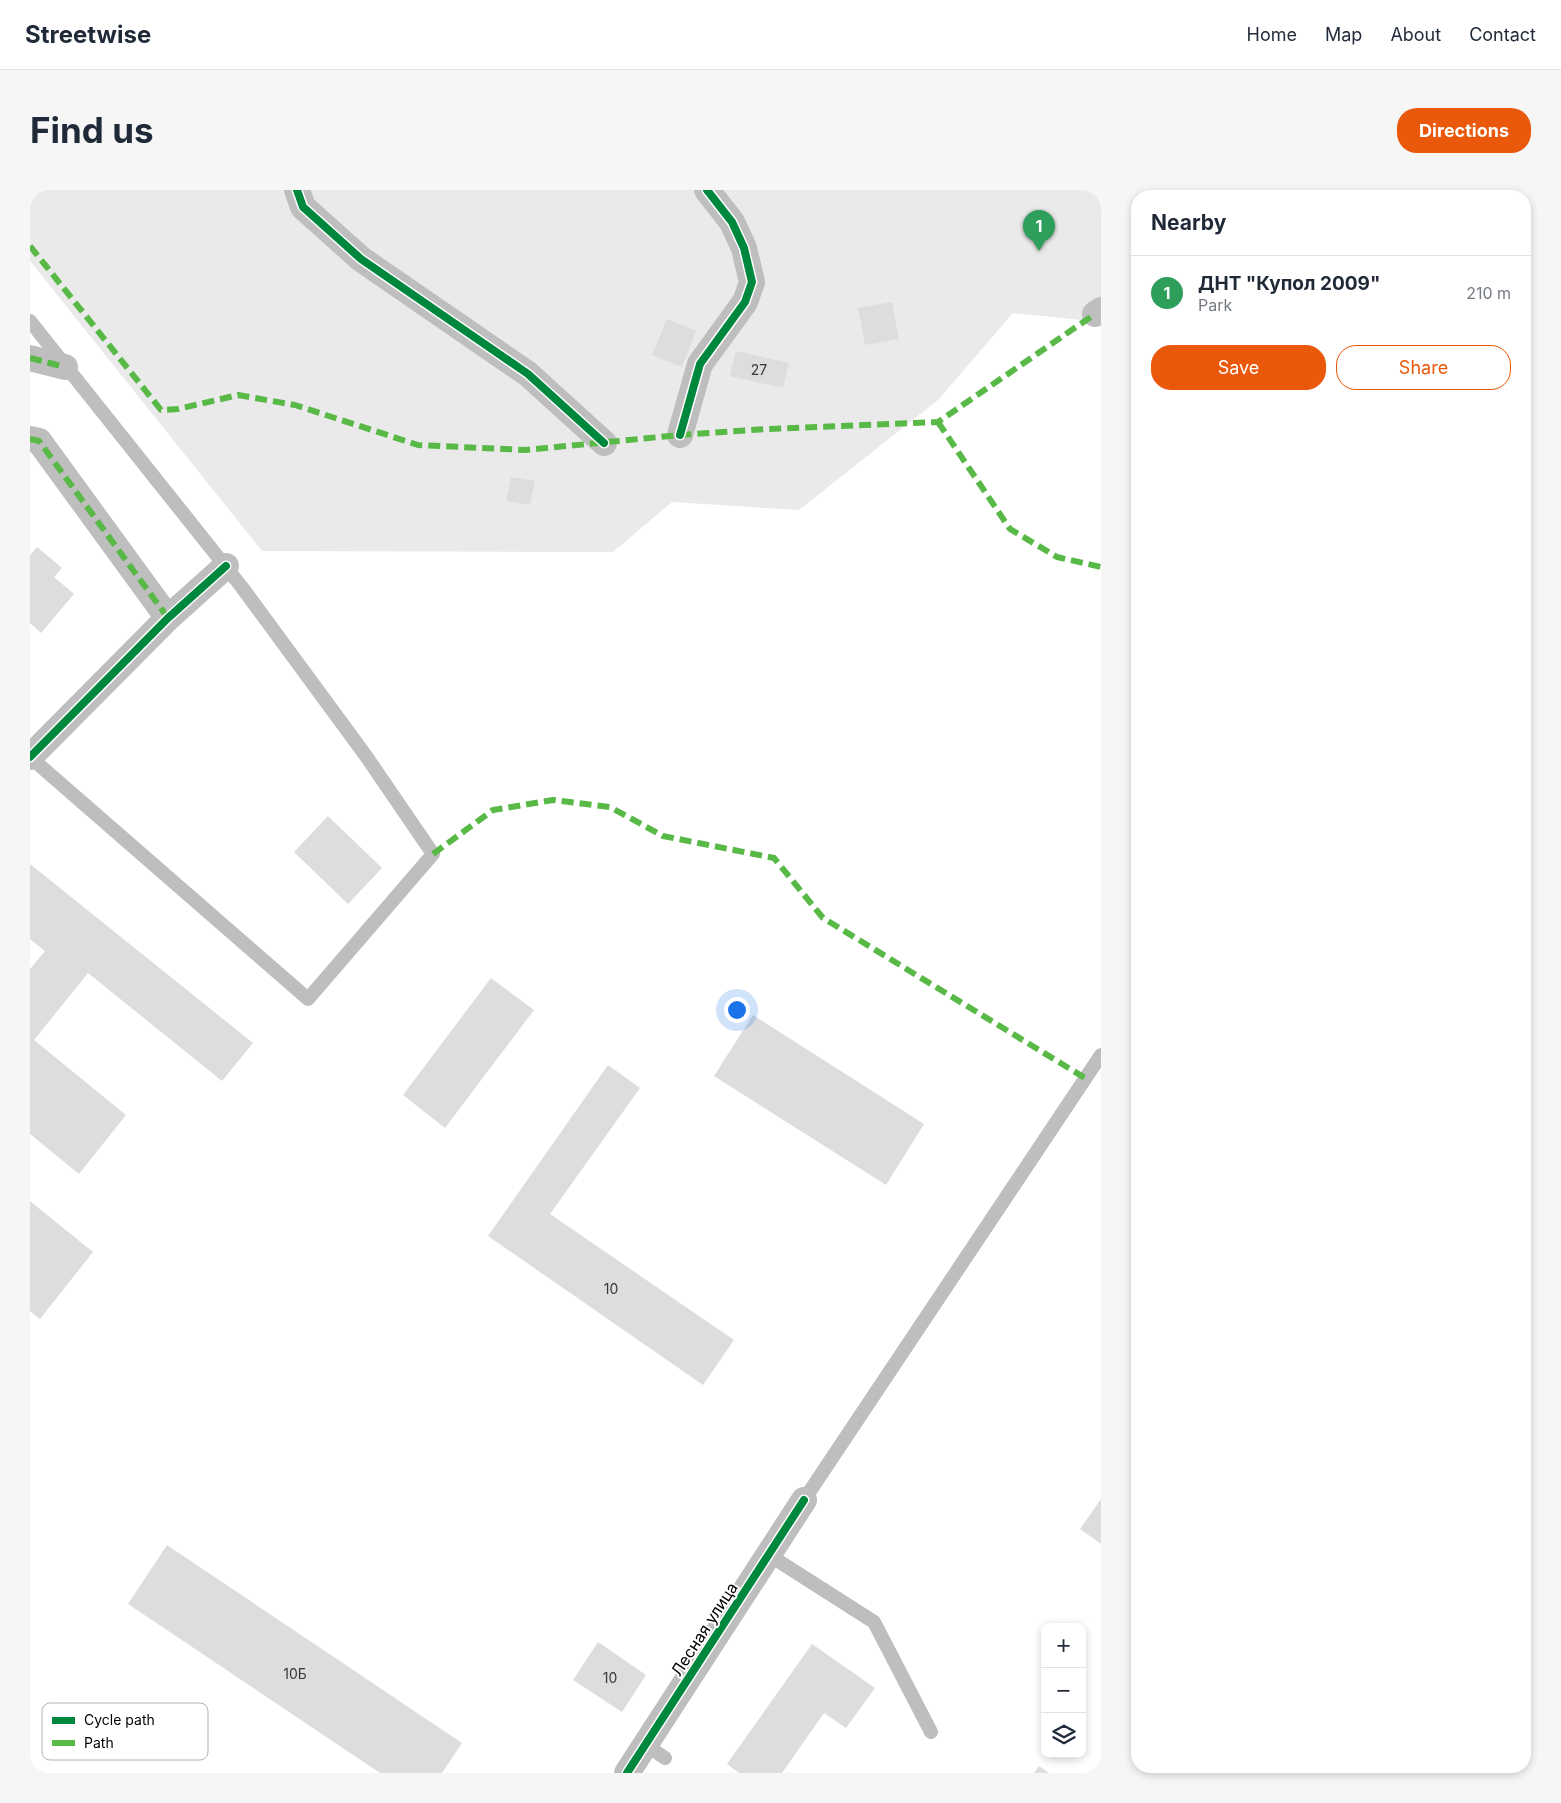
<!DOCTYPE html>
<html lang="en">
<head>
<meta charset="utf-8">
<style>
  :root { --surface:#fff; --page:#f6f6f7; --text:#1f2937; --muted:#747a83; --line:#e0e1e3; --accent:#ea580c }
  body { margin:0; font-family:Inter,sans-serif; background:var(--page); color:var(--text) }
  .controls { position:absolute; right:15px; bottom:15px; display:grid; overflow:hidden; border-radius:10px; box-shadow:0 2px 8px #0003 }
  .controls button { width:45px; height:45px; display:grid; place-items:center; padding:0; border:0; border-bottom:1px solid var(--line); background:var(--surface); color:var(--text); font:25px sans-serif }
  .you { position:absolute; left:706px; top:819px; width:18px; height:18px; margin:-12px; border:4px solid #fff; border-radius:50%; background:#1a73e8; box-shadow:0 0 0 8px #1a73e833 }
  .badge { display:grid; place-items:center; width:32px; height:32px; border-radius:50%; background:var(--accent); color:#fff; font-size:16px; font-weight:700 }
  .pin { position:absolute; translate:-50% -41px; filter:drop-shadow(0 1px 2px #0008) }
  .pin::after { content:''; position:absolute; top:26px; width:18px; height:15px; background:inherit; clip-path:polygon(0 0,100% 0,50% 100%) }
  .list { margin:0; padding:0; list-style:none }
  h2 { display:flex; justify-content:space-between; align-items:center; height:65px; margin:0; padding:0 20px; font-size:21px }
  h2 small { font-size:16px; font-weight:400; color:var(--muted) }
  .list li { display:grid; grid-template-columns:32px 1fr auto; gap:15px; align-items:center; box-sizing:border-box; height:75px; padding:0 20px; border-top:1px solid var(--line) }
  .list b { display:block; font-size:19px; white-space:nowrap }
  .list p { margin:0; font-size:16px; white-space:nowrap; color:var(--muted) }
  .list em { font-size:16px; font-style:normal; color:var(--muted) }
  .actions { display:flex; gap:10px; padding:15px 20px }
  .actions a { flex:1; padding:11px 0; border:1px solid var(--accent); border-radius:20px; text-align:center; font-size:18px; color:var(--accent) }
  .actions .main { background:var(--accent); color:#fff }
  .icon { flex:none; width:28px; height:28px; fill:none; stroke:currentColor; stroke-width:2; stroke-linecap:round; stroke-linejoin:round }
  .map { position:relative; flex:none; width:1071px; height:1583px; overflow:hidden; border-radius:20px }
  header { display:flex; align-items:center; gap:30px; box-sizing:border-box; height:70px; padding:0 25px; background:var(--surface); border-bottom:1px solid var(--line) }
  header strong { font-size:24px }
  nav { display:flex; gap:28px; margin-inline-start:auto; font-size:18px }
  .intro { display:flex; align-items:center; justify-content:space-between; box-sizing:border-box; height:120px; padding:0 30px }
  h1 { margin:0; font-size:35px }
  .button { padding:12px 22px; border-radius:20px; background:var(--accent); color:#fff; font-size:18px; font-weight:700 }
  main { display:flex; gap:30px; padding:0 30px }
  aside { flex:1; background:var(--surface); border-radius:20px; box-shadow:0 2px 8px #0003 }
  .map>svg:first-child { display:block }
  .green { fill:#eaeaea }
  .building { fill:#ddd }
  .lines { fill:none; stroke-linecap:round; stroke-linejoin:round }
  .service { stroke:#bebebe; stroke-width:14 }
  .minor { stroke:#bebebe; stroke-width:26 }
  .quiet { stroke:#58b947; stroke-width:6; stroke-dasharray:12 6; stroke-linecap:butt }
  .cycleway-casing { stroke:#fff; stroke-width:11 }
  .cycleway { stroke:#00873e; stroke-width:8 }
  .labels { text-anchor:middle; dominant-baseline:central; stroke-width:4; stroke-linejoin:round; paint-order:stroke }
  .number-label { font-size:14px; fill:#373737 }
  .street-label { font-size:16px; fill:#000; stroke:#fff }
  .key { fill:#fff; stroke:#b2b2b2; stroke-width:1 }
  .key-label { font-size:14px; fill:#000 }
</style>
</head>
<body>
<header>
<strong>Streetwise</strong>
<nav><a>Home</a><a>Map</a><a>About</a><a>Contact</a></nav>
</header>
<div class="intro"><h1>Find us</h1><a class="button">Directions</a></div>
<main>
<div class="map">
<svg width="1071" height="1583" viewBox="0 0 1071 1583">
  <rect width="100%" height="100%" fill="#fff"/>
  <!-- green -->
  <path class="green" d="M0 0H1071V132L983 123 908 210 769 320 642 312 583 362 232 361 0 71Z"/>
  <!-- building -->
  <path class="building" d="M862 112 869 149 835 155 828 118Z
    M637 129 666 141 652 177 622 165Z
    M706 161 759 173 753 198 700 186Z
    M481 287 505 291 500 315 476 311Z
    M7 357 32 378 24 387 44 404 11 443 0 433V365Z
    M298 626 352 678 318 714 264 662Z
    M0 674 223 853 192 891 58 783 4 850 96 925 49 984 0 944V779L15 761 0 749Z
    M461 788 504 820 415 938 373 905Z
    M723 825 894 934 856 995 684 886Z
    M578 875 610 898 520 1024 704 1150 673 1195 458 1046Z
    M0 1011 63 1062 10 1129 0 1121Z
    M1071 1309V1354L1050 1339Z
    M137 1355 432 1553 412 1583H350L98 1414Z
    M568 1452 616 1485 592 1522 543 1490Z
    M782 1454 845 1498 816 1538 794 1523 752 1583H709L697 1574Z
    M1009 1576 1019 1583H1004Z"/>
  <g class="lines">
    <!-- service -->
    <path class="service" d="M0 131 211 396 336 566 403 664 278 809 0 567
      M774 1310 1071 865
      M739 1365 844 1432 901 1542
      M616 1555 635 1568"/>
    <!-- minor -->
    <path class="minor" d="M267 0 273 17 331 69 498 184 574 253
      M1065 124 1071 120
      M0 168 35 177
      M650 245 670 174 715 112 722 92 714 58 702 32 677 0
      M0 249 9 251 138 428
      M0 567 138 428 196 376
      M597 1583 774 1310"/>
    <!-- quiet -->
    <path class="quiet" d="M0 56 131 220 148 219 208 205 265 215 388 255 496 260 650 245 737 239 908 232 1065 124
      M0 168 35 177
      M908 232 980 339 1027 367 1071 377
      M0 249 9 251 138 428
      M403 664 463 620 523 610 580 617 633 646 744 668 793 728 1055 888"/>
    <!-- cycleway casing -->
    <g class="cycleway-casing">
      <path id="cycleway" d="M267 0 273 17 331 69 498 184 574 253
        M650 245 670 174 715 112 722 92 714 58 702 32 677 0
        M0 567 138 428 196 376
        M597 1583 774 1310"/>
    </g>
    <!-- cycleway -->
    <use href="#cycleway" class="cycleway"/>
  </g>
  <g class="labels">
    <!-- number labels -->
    <g class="number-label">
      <text x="729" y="179">27</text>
      <text x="581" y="1098">10</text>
      <text x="265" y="1483">10Б</text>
      <text x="580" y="1487">10</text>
    </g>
    <!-- street labels -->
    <g class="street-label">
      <text transform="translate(674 1439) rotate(-57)">Лесная улица</text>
    </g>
  </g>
  <!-- legend -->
  <rect x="12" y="1513" width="166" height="57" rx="8" class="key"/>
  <rect x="22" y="1527" width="23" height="7" fill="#00873e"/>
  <rect x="22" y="1550" width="23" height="6" fill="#58b947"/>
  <g class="key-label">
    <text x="54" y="1535">Cycle path</text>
    <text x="54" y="1558">Path</text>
  </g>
</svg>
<div class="controls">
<button>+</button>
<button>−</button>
<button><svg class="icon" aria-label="layers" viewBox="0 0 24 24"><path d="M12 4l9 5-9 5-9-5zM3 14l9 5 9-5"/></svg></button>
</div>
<div class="you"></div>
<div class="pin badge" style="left:1009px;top:61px;background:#2e9e5b">1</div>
</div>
<aside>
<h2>Nearby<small></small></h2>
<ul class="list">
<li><span class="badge" style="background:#2e9e5b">1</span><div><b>ДНТ &quot;Купол 2009&quot;</b><p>Park</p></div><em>210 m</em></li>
</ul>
<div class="actions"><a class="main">Save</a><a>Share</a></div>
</aside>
</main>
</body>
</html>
